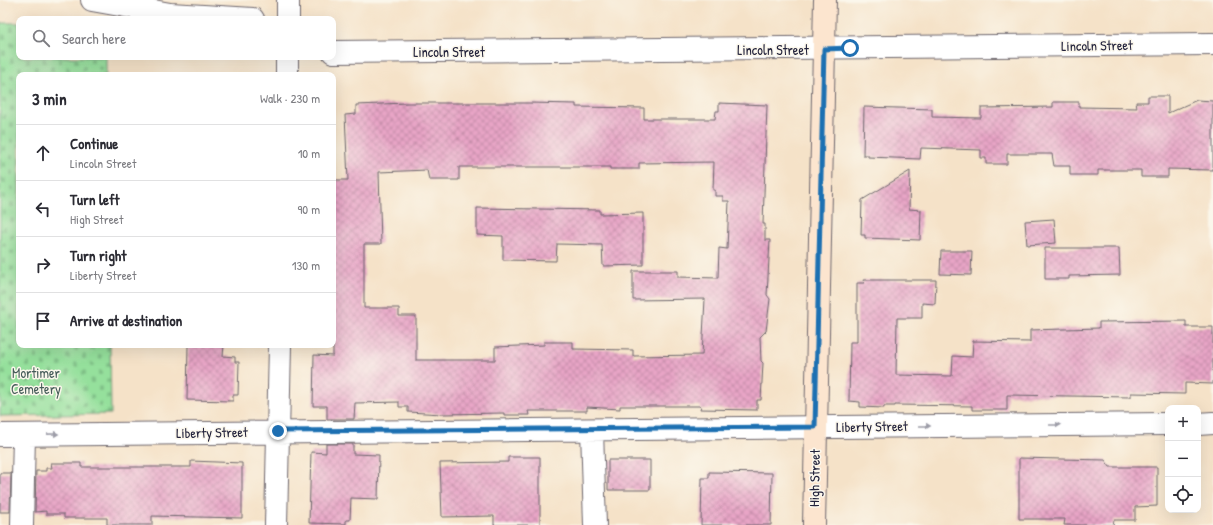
<!DOCTYPE html>
<html lang="en">
<head>
<meta charset="utf-8">
<style>
  :root { --surface:#fff; --page:#f7f7f7; --text:#2b2b33; --muted:#7c7c81; --line:#e1e1e2 }
  body { margin:0; font-family:"Patrick Hand",sans-serif; background:var(--page); color:var(--text) }
  .controls { position:absolute; right:12px; bottom:12px; display:grid; overflow:hidden; border-radius:8px; box-shadow:0 4px 16px #0002 }
  .controls button { width:36px; height:36px; display:grid; place-items:center; padding:0; border:0; border-bottom:1px solid var(--line); background:var(--surface); color:var(--text); font:20px sans-serif }
  .stop { position:absolute; width:12px; height:12px; margin:-9px; border:3px solid #1f6fb2; border-radius:50%; background:#fff }
  .stop.end { background:#1f6fb2; border-color:#fff; box-shadow:0 1px 4px #0008 }
  .list { margin:0; padding:0; list-style:none }
  h2 { display:flex; justify-content:space-between; align-items:center; height:52px; margin:0; padding:0 16px; font-size:17px }
  h2 small { font-size:13px; font-weight:400; color:var(--muted) }
  .list li { display:grid; grid-template-columns:26px 1fr auto; gap:12px; align-items:center; box-sizing:border-box; height:56px; padding:0 16px; border-top:1px solid var(--line) }
  .list b { display:block; font-size:15px; white-space:nowrap }
  .list p { margin:0; font-size:13px; white-space:nowrap; color:var(--muted) }
  .list em { font-size:13px; font-style:normal; color:var(--muted) }
  .icon { flex:none; width:22px; height:22px; fill:none; stroke:currentColor; stroke-width:2; stroke-linecap:round; stroke-linejoin:round }
  .map { position:relative; flex:none; width:1213px; height:525px; overflow:hidden }
  .search { position:absolute; background:var(--surface); box-shadow:0 4px 16px #0002; left:16px; top:16px; width:320px; height:44px; display:flex; align-items:center; gap:10px; box-sizing:border-box; padding:0 14px; border-radius:8px; color:var(--muted); font-size:15px }
  .panel { position:absolute; background:var(--surface); box-shadow:0 4px 16px #0002; left:16px; top:72px; width:320px; height:276px; border-radius:8px }
  .map>svg:first-child { display:block }
  .cemetery { fill:url(#cemetery-stones); stroke:#5c816c }
  .building { fill:url(#building-cross-hatch); fill-rule:evenodd }
  .lines { fill:none; stroke-linecap:round; stroke-linejoin:round }
  .street-casing { stroke:#6c656c; stroke-width:24 }
  .secondary-casing { stroke:#6c656c; stroke-width:24 }
  .street { stroke:#fff; stroke-width:22 }
  .secondary { stroke:#fce5cf; stroke-width:22 }
  .oneway { fill:#9c9ca7 }
  .route { stroke:#1f6fb2; stroke-width:5 }
  .labels { text-anchor:middle; dominant-baseline:central; stroke-width:3; stroke-linejoin:round; paint-order:stroke }
  .street-label { font-size:14px; fill:#22223b; stroke:#fbf7ec }
  .park-label { font-size:14px; fill:#445b58; stroke:#fbf7ec }
</style>
</head>
<body>
<div class="map">
<svg width="1213" height="525" viewBox="0 0 1213 525">
  <defs>
    <pattern id="cemetery-stones" width="16" height="16" patternUnits="userSpaceOnUse"><rect width="16" height="16" fill="#95e09c"/><path d="M2 7V4a2 2 0 0 1 4 0v3zM10 15v-3a2 2 0 0 1 4 0v3z" fill="#80c087"/></pattern>
    <pattern id="building-cross-hatch" width="8" height="8" patternUnits="userSpaceOnUse"><rect width="8" height="8" fill="#e8a5c6"/><path d="M0 0l8 8M0 8l8-8" fill="none" stroke="#bc86a2"/></pattern>
  </defs>
  <rect width="100%" height="100%" fill="#fbf7ec"/>
  <filter id="ink" filterUnits="userSpaceOnUse"><feTurbulence type="fractalNoise" baseFrequency=".025" numOctaves="2"/><feDisplacementMap in="SourceGraphic" scale="8" xChannelSelector="R" yChannelSelector="G"/><feConvolveMatrix kernelMatrix="1 2 1 2 8 2 1 2 1" color-interpolation-filters="sRGB"/></filter>
  <filter id="wash" filterUnits="userSpaceOnUse"><feTurbulence type="fractalNoise" baseFrequency=".012" numOctaves="4" result="noise"/><feDisplacementMap in="SourceGraphic" scale="16" xChannelSelector="R" yChannelSelector="G"/><feGaussianBlur stdDeviation="0.9" result="paint"/><feColorMatrix in="noise" values="0 0 0 0 0 0 0 0 0 0 0 0 0 0 0 0 0 1.4 0 .05"/><feComposite in="paint" operator="in"/></filter>
  <g filter="url(#wash)">
    <rect width="100%" height="100%" fill="#f5e2c8"/>
    <!-- cemetery -->
    <path class="cemetery" d="M0 23H19V57H106V75H19V345H110L111 414 0 416Z"/>
    <g id="blocks">
      <!-- building -->
      <path class="building" d="M1148 96H1168V113L1197 100 1213 101V170L1168 169V177H1141V170H1098V175H1070V166H1054L1052 154H1007V164H986V158H981V150L921 148 920 159 868 157V155H863L864 107 932 109V117L981 118V108L1053 107V102H1079V107L1137 108 1136 102H1148Z
        M407 103H529L576 104V107L644 108V119H715L716 111H719V103L767 105 763 224H765V240H770L767 295 770 299 766 331 760 337 761 361 763 363 761 400H757V410L700 409 701 406H620V409L587 407V411H528L529 415H504V413L442 414 408 412V407H399V402L355 403 354 419H327V406H313L314 355 333 356V180H348L345 115 356 114V105ZM714 162 713 190H715V196H723V201H729L727 249 719 248 718 278 678 277V271H633V300L705 299 702 355 633 356V350L573 349V342H544V345L495 347V360H416V316H399V308H364V244H381L379 172 427 170 429 180H459V167H610V169H639V163Z
        M910 171 909 209 921 210 920 240 865 238V235H861L862 200Z
        M477 208 600 210V214L643 213V265L603 266 602 245 557 244 556 261 503 260V236L477 235Z
        M1054 219 1056 243 1027 245 1025 221Z
        M1045 248H1119L1120 275 1069 276V279H1045Z
        M941 251H972L971 275 940 274Z
        M863 280H936L935 304 922 303V318H897L896 375 952 376 953 356 972 357 973 341 1030 342V330L1099 328V322L1186 321V327H1213V384L1185 383V394L1131 393V397L1007 395V410H972V406L895 405V406H884V408L860 407V402L849 401 850 342H857V283H864Z
        M188 345H224L223 356 235 357V362H239L238 395H233V401L187 400Z
        M326 444H353V454L379 455 378 499 351 498 350 520H346V524L309 523 311 452 326 453Z
        M508 457H540V525H494V516L442 517 440 463 508 462Z
        M1019 458 1105 460 1110 467H1157V506L1135 507V520H1114L1113 525H1064L1065 519H1019Z
        M608 460H650V490H608Z
        M191 461 242 463V518L152 516V525H107V518H64V514H46V511L35 512 36 471H46V468H52L51 463H81V467H191Z
        M709 472 772 473 771 525H701L702 478H709Z
        M0 473H11L10 512H0Z"/>
    </g>
  </g>
  <g filter="url(#ink)">
    <use href="#blocks" fill-opacity="0" stroke="#6c656c" stroke-width="1"/>
    <g class="lines">
      <!-- street casing -->
      <g class="street-casing">
        <path id="street" d="M92 0 170 14 253 19
          M288 19V0
          M333 52 1213 44
          M287 75V57
          M1198 424 1213 423
          M592 430 595 525
          M0 435 1168 424
          M22 525 24 435
          M276 525 280 345"/>
      </g>
      <!-- secondary casing -->
      <g class="secondary-casing">
        <path id="secondary" d="M814 525 825 0"/>
      </g>
      <!-- street -->
      <use href="#street" class="street"/>
      <!-- secondary -->
      <use href="#secondary" class="secondary"/>
    </g>
    <!-- one-way arrows -->
    <defs><path id="oneway-solid" d="M-6-.8H1V-3.2L6.5 0L1 3.2V.8H-6Z"/></defs>
    <g class="oneway">
      <use href="#oneway-solid" transform="translate(1055 425)"/>
      <use href="#oneway-solid" transform="translate(925 426)"/>
      <use href="#oneway-solid" transform="translate(53 434) rotate(-1)"/>
    </g>
  </g>
  <g class="lines" filter="url(#ink)">
    <!-- route -->
    <path class="route" d="M278 431 815 427 824 49 850 48"/>
  </g>
  <g class="labels">
    <!-- street labels -->
    <g class="street-label">
      <text transform="translate(1097 45) rotate(-1)">Lincoln Street</text>
      <text x="773" y="49">Lincoln Street</text>
      <text x="449" y="51">Lincoln Street</text>
      <text transform="translate(872 426) rotate(-1)">Liberty Street</text>
      <text transform="translate(212 432) rotate(-1)">Liberty Street</text>
      <text transform="translate(814 478) rotate(-89)">High Street</text>
    </g>
    <!-- park labels -->
    <g class="park-label">
      <text x="36" y="372">Mortimer<tspan x="36" dy="16">Cemetery</tspan></text>
    </g>
  </g>
</svg>
<div class="controls">
<button>+</button>
<button>−</button>
<button><svg class="icon" aria-label="locate" viewBox="0 0 24 24"><circle cx="12" cy="12" r="6"/><path d="M12 2v4M12 18v4M2 12h4M18 12h4"/></svg></button>
</div>
<div class="stop" style="left:850px;top:48px"></div>
<div class="stop end" style="left:278px;top:431px"></div>
<div class="search"><svg class="icon" aria-label="search" viewBox="0 0 24 24"><circle cx="10" cy="10" r="6"/><path d="M15 15l6 6"/></svg>Search here</div>
<section class="panel">
<h2>3 min<small>Walk · 230 m</small></h2>
<ul class="list">
<li><svg class="icon" aria-label="ahead" viewBox="0 0 24 24"><path d="M12 20V5M6 11l6-6 6 6"/></svg><div><b>Continue</b><p>Lincoln Street</p></div><em>10 m</em></li>
<li><svg class="icon" aria-label="left" viewBox="0 0 24 24"><path d="M17 20v-9H6M10 6l-5 5 5 5"/></svg><div><b>Turn left</b><p>High Street</p></div><em>90 m</em></li>
<li><svg class="icon" aria-label="right" viewBox="0 0 24 24"><path d="M7 20v-9h11M14 6l5 5-5 5"/></svg><div><b>Turn right</b><p>Liberty Street</p></div><em>130 m</em></li>
<li><svg class="icon" aria-label="arrive" viewBox="0 0 24 24"><path d="M6 21V4h12l-3 4 3 4H6"/></svg><div><b>Arrive at destination</b></div></li>
</ul>
</section>
</div>
</body>
</html>
